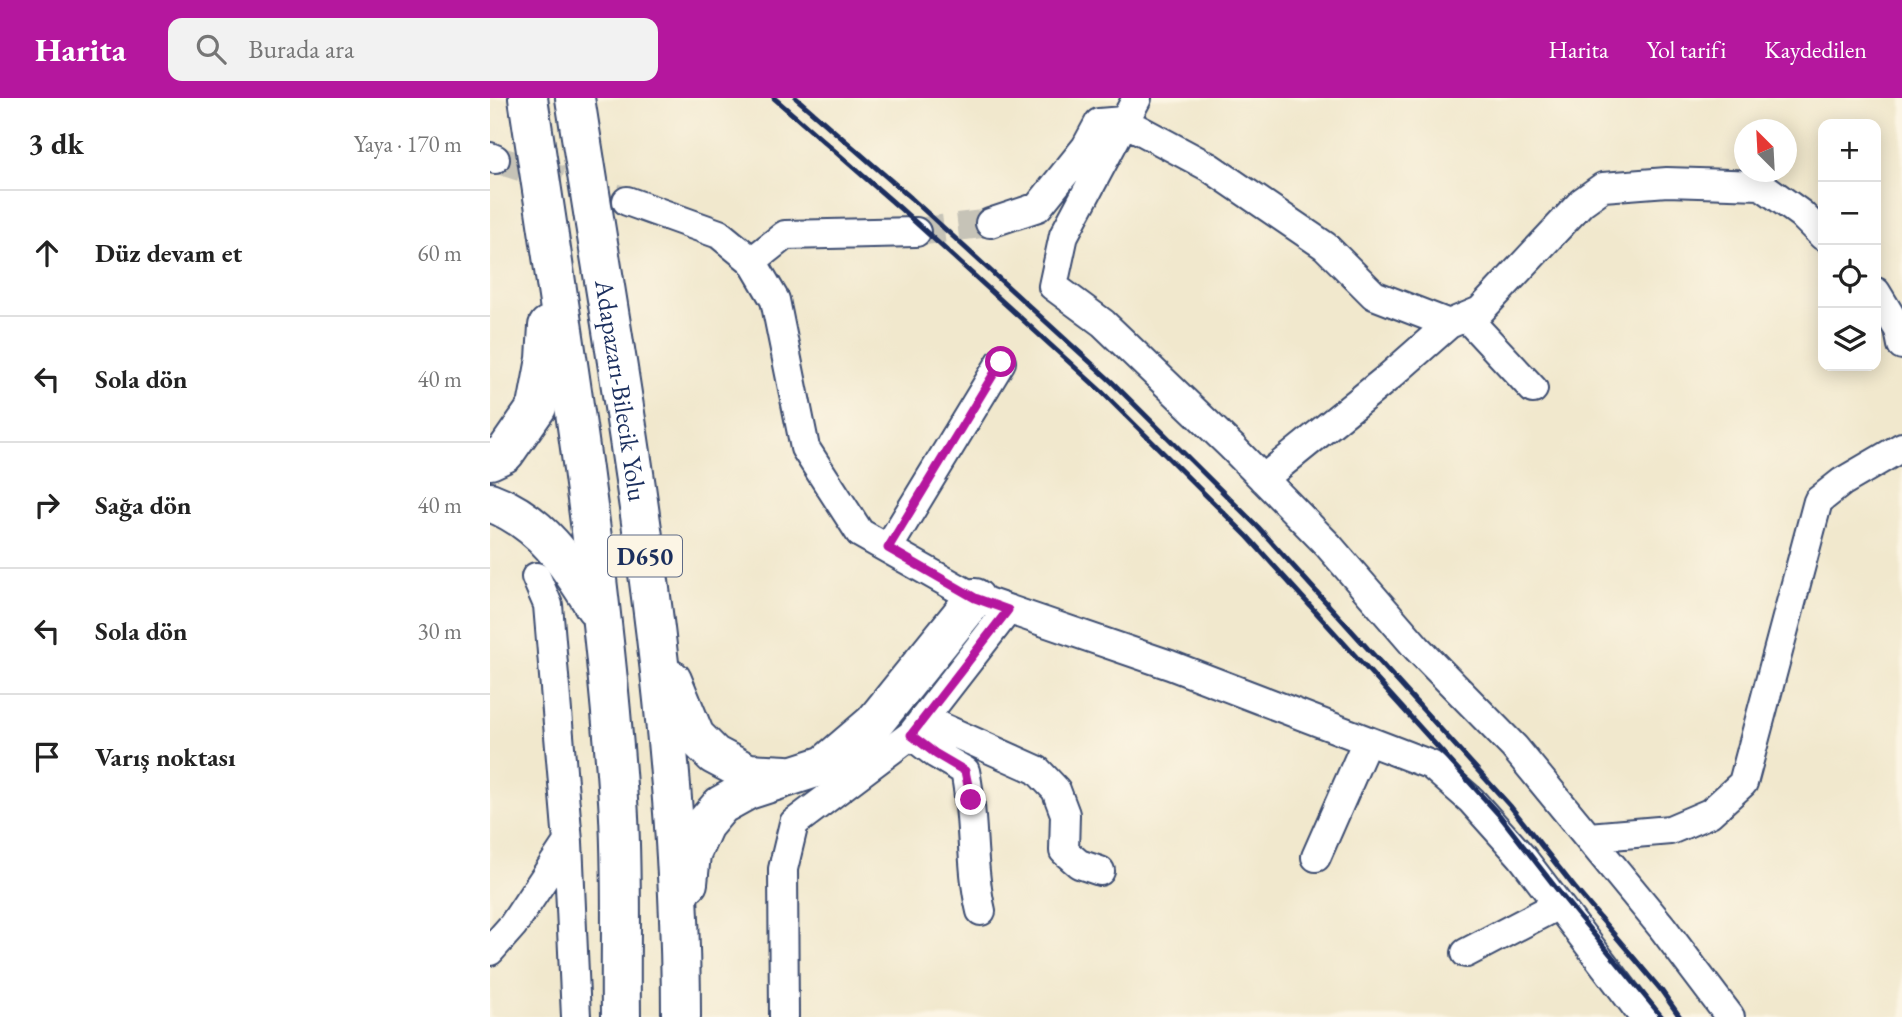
<!DOCTYPE html>
<html lang="tr">
<head>
<meta charset="utf-8">
<style>
  :root { --surface:#fff; --page:#f2f2f2; --text:#222; --muted:#767676; --line:#e0e0e0; --accent:#b5179e }
  body { margin:0; font-family:"EB Garamond",serif; background:var(--page); color:var(--text) }
  .controls { position:absolute; right:21px; top:21px; display:grid; overflow:hidden; border-radius:14px; box-shadow:0 4px 18px #0003 }
  .controls button { width:63px; height:63px; display:grid; place-items:center; padding:0; border:0; border-bottom:2px solid var(--line); background:var(--surface); color:var(--text); font:35px sans-serif }
  .compass { position:absolute; left:1244px; top:21px; width:63px; height:63px; border-radius:50%; background:var(--surface); box-shadow:0 4px 18px #0003; rotate:336deg }
  .stop { position:absolute; width:21px; height:21px; margin:-16px; border:5px solid #b5179e; border-radius:50%; background:#fff }
  .stop.end { background:#b5179e; border-color:#fff; box-shadow:0 2px 7px #0008 }
  .list { margin:0; padding:0; list-style:none }
  h2 { display:flex; justify-content:space-between; align-items:center; height:91px; margin:0; padding:0 28px; font-size:30px }
  h2 small { font-size:23px; font-weight:400; color:var(--muted) }
  .list li { display:grid; grid-template-columns:46px 1fr auto; gap:21px; align-items:center; box-sizing:border-box; height:126px; padding:0 28px; border-top:2px solid var(--line) }
  .list b { display:block; font-size:26px; white-space:nowrap }
  .list em { font-size:23px; font-style:normal; color:var(--muted) }
  .icon { flex:none; width:38px; height:38px; fill:none; stroke:currentColor; stroke-width:2; stroke-linecap:round; stroke-linejoin:round }
  .map { position:relative; flex:none; width:1412px; height:919px; overflow:hidden }
  header { display:flex; align-items:center; gap:42px; box-sizing:border-box; height:98px; padding:0 35px; background:var(--accent); color:#fff }
  header strong { font-size:33px }
  nav { display:flex; gap:38px; margin-inline-start:auto; font-size:24px }
  .search { width:490px; height:63px; background:var(--page); display:flex; align-items:center; gap:18px; box-sizing:border-box; padding:0 24px; border-radius:14px; color:var(--muted); font-size:26px }
  main { display:flex }
  aside { flex:1; background:var(--surface) }
  .map>svg:first-child { display:block }
  .lines { fill:none; stroke-linecap:round; stroke-linejoin:round }
  .minor-tunnel { stroke:#c6c3b7; stroke-width:28; stroke-dasharray:28 14; stroke-linecap:butt }
  .minor-casing { stroke:#3b4b6f; stroke-width:32 }
  .highway-casing { stroke:#3b4b6f; stroke-width:42 }
  .minor { stroke:#fff; stroke-width:28 }
  .highway { stroke:#fff; stroke-width:38 }
  .rail { stroke:#1b2f5e; stroke-width:5 }
  .route { stroke:#b5179e; stroke-width:9 }
  .labels { text-anchor:middle; dominant-baseline:central; stroke-width:6; stroke-linejoin:round; paint-order:stroke }
  .shield { fill:#fcf5e5; stroke:#5e6a86; stroke-width:2 }
  .shield-label { font-size:24px; font-weight:bold; fill:#1b2f5e }
  .street-label { font-size:26px; fill:#1b2f5e; stroke:#fcf5e5 }
</style>
</head>
<body>
<header>
<strong>Harita</strong>
<div class="search"><svg class="icon" aria-label="search" viewBox="0 0 24 24"><circle cx="10" cy="10" r="6"/><path d="M15 15l6 6"/></svg>Burada ara</div>
<nav><a>Harita</a><a>Yol tarifi</a><a>Kaydedilen</a></nav>
</header>
<main>
<aside>
<h2>3 dk<small>Yaya · 170 m</small></h2>
<ul class="list">
<li><svg class="icon" aria-label="ahead" viewBox="0 0 24 24"><path d="M12 20V5M6 11l6-6 6 6"/></svg><div><b>Düz devam et</b></div><em>60 m</em></li>
<li><svg class="icon" aria-label="left" viewBox="0 0 24 24"><path d="M17 20v-9H6M10 6l-5 5 5 5"/></svg><div><b>Sola dön</b></div><em>40 m</em></li>
<li><svg class="icon" aria-label="right" viewBox="0 0 24 24"><path d="M7 20v-9h11M14 6l5 5-5 5"/></svg><div><b>Sağa dön</b></div><em>40 m</em></li>
<li><svg class="icon" aria-label="left" viewBox="0 0 24 24"><path d="M17 20v-9H6M10 6l-5 5 5 5"/></svg><div><b>Sola dön</b></div><em>30 m</em></li>
<li><svg class="icon" aria-label="arrive" viewBox="0 0 24 24"><path d="M6 21V4h12l-3 4 3 4H6"/></svg><div><b>Varış noktası</b></div></li>
</ul>
</aside>
<div class="map">
<svg width="1412" height="919" viewBox="0 0 1412 919">
  <rect width="100%" height="100%" fill="#fcf5e5"/>
  <filter id="ink" filterUnits="userSpaceOnUse"><feTurbulence type="fractalNoise" baseFrequency=".0143" numOctaves="2"/><feDisplacementMap in="SourceGraphic" scale="14" xChannelSelector="R" yChannelSelector="G"/><feConvolveMatrix kernelMatrix="1 2 1 2 8 2 1 2 1" color-interpolation-filters="sRGB"/></filter>
  <filter id="wash" filterUnits="userSpaceOnUse"><feTurbulence type="fractalNoise" baseFrequency=".00686" numOctaves="4" result="noise"/><feDisplacementMap in="SourceGraphic" scale="28" xChannelSelector="R" yChannelSelector="G"/><feGaussianBlur stdDeviation="1.57" result="paint"/><feColorMatrix in="noise" values="0 0 0 0 0 0 0 0 0 0 0 0 0 0 0 0 0 1.4 0 .05"/><feComposite in="paint" operator="in"/></filter>
  <g filter="url(#wash)">
    <rect width="100%" height="100%" fill="#f1e8cd"/>
  </g>
  <g filter="url(#ink)">
    <g class="lines">
      <!-- minor-tunnel -->
      <path class="minor-tunnel" d="M5 61 137 103
        M426 134 500 125"/>
      <!-- minor casing -->
      <g class="minor-casing">
        <path id="minor" d="M647 0 574 137 563 188 613 225 742 349 838 447 927 550 1024 649 1172 829 1240 919
          M0 59 5 61
          M137 103 229 136 262 163 285 202 315 350 370 435 485 500 680 567 941 667 981 702 1032 759 1154 919
          M500 125 548 109 596 49 609 25 633 23 719 69 835 148 884 197 959 226
          M262 163 295 137 426 134
          M1386 194 1409 232 1412 247
          M976 219 1043 291
          M773 381 900 278 959 226 990 213 1092 104 1113 89 1177 84 1271 87 1311 116 1333 138
          M398 450 511 264
          M46 479 58 507 78 744 86 919
          M433 621 547 672 566 692 575 716 574 753 589 766 610 773
          M421 637 446 656 475 673C485 719 480 767 491 813
          M1099 739 1180 732 1220 715 1253 685 1328 403 1352 384 1412 349
          M826 759 877 643
          M0 853 23 827 78 744
          M976 855 1068 807
          M294 919 293 771 304 725 421 637 518 512"/>
      </g>
      <!-- highway casing -->
      <g class="highway-casing">
        <g id="highway">
          <path d="M38 0C73 233 112 467 128 702 133 774 130 847 131 919"/>
          <path id="s1" d="M85 0C132 304 191 610 191 919"/>
          <path d="M0 362 15 355 47 309 56 261 58 228"/>
          <path d="M0 404C52 424 77 463 105 509"/>
          <path d="M182 582 205 638 224 657 258 675 296 677"/>
          <path d="M198 785 201 756 214 727 231 707 258 692 335 667 384 625 485 500"/>
        </g>
      </g>
      <!-- minor -->
      <use href="#minor" class="minor"/>
      <!-- highway -->
      <use href="#highway" class="highway"/>
      <!-- rail -->
      <path class="rail" d="M284 0 411 111 612 294 758 439 1010 718 1073 799 1172 919
        M306 0 421 100 622 284 768 429 1021 709 1085 790 1171 892 1190 919"/>
    </g>
  </g>
  <g class="lines" filter="url(#ink)">
    <!-- route -->
    <path class="route" d="M481 702 475 673 446 656 421 637 518 512 485 500 398 450 511 264"/>
  </g>
  <g class="labels">
    <!-- shield labels -->
    <rect class="shield" x="118" y="437.5" width="74" height="41" rx="5"/>
    <g class="shield-label">
      <text x="155" y="458">D650</text>
    </g>
    <!-- street labels -->
    <g class="street-label">
      <text stroke="none"><textPath href="#s1" startOffset="296">Adapazarı-Bilecik Yolu</textPath></text>
    </g>
  </g>
</svg>
<div class="controls">
<button>+</button>
<button>−</button>
<button><svg class="icon" aria-label="locate" viewBox="0 0 24 24"><circle cx="12" cy="12" r="6"/><path d="M12 2v4M12 18v4M2 12h4M18 12h4"/></svg></button>
<button><svg class="icon" aria-label="layers" viewBox="0 0 24 24"><path d="M12 4l9 5-9 5-9-5zM3 14l9 5 9-5"/></svg></button>
</div>
<svg class="compass" viewBox="-18 -18 36 36"><path d="M0-13l5 13h-10z" fill="#e53935"/><path d="M0 13l5-13h-10z" fill="#767676"/></svg>
<div class="stop" style="left:511px;top:264px"></div>
<div class="stop end" style="left:481px;top:702px"></div>
</div>
</main>
</body>
</html>
